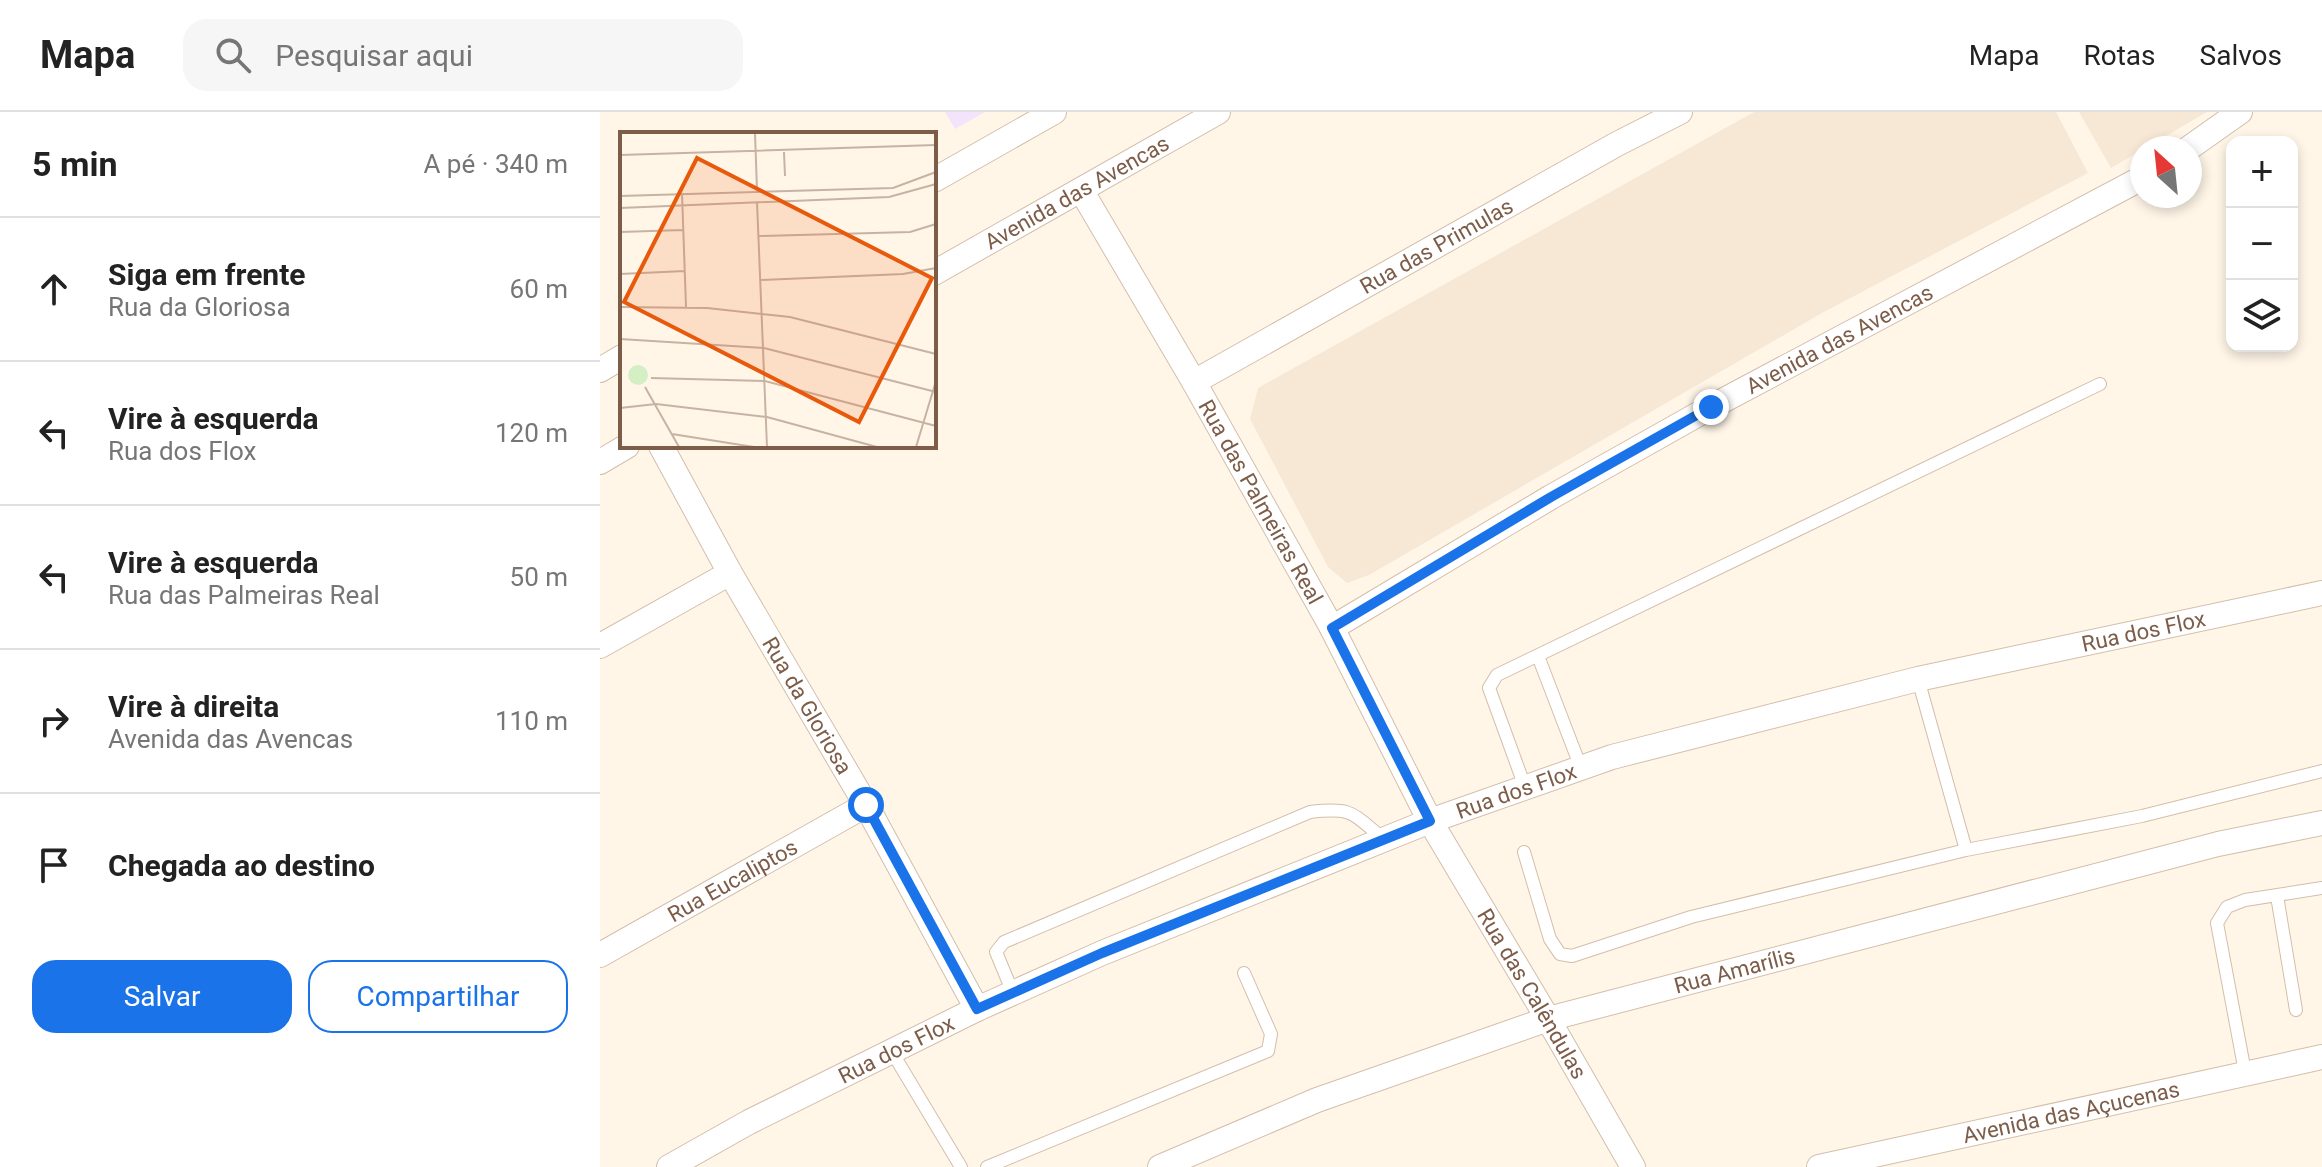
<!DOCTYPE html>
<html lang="pt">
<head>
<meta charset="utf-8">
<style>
  :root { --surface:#fff; --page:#f6f6f6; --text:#222; --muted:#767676; --line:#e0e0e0; --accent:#1a73e8 }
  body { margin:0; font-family:Roboto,sans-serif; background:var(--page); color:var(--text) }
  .controls { position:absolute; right:24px; top:24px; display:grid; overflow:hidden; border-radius:16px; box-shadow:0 4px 12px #0003 }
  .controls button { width:72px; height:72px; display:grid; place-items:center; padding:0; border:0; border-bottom:2px solid var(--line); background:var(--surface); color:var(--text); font:40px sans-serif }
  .compass { position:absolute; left:1530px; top:24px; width:72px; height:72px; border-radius:50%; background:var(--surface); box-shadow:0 4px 12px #0003; rotate:333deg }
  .stop { position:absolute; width:24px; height:24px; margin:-18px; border:6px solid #1a73e8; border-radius:50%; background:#fff }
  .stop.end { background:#1a73e8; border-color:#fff; box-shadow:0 2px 8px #0008 }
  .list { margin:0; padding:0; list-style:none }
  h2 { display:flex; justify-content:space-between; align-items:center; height:104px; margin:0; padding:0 32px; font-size:34px }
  h2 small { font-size:26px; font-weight:400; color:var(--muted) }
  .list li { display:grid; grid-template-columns:52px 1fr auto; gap:24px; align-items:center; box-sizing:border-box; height:144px; padding:0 32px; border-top:2px solid var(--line) }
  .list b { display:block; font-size:30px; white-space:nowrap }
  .list p { margin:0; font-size:26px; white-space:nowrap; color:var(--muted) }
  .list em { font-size:26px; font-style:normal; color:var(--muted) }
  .actions { display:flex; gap:16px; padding:24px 32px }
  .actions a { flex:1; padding:18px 0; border:2px solid var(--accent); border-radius:24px; text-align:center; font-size:28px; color:var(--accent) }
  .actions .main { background:var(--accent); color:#fff }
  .icon { flex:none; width:44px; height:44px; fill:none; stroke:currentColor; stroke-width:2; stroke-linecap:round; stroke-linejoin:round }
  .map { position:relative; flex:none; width:1722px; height:1055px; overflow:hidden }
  header { display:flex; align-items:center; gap:48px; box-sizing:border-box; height:112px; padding:0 40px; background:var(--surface); border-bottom:2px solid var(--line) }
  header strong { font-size:38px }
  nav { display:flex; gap:44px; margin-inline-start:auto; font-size:28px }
  .search { width:560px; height:72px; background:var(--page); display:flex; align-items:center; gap:20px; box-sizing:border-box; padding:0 28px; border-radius:24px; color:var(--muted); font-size:30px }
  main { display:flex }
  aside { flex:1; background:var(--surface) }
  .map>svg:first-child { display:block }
  .residential { fill:#f7e8d5 }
  .education { fill:#f3e4fc }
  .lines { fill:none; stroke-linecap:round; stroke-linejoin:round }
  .lane-casing { stroke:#d3beab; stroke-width:14 }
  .street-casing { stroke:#d3beab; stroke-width:26 }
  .lane { stroke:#fff; stroke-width:12 }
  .street { stroke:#fff; stroke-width:24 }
  .route { stroke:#1a73e8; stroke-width:10 }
  .labels { text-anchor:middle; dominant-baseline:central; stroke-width:6; stroke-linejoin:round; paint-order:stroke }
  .street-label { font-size:22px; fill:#7d5c48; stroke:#fffaf1 }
  .inset-road { fill:none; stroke:#c7b3a3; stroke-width:2 }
  .view { fill:#e8590c; fill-opacity:0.15; stroke:#e8590c; stroke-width:4 }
  .inset-edge { fill:none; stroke:#7d5c48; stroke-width:4 }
</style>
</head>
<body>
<header>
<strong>Mapa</strong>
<div class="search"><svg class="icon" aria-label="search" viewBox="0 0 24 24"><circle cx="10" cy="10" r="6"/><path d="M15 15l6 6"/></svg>Pesquisar aqui</div>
<nav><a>Mapa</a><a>Rotas</a><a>Salvos</a></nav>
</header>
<main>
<aside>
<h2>5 min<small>A pé · 340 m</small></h2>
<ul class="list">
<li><svg class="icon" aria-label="ahead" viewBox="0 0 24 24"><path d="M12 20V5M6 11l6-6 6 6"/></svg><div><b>Siga em frente</b><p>Rua da Gloriosa</p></div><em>60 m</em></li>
<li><svg class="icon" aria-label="left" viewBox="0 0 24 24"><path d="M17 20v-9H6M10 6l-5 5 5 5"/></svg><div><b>Vire à esquerda</b><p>Rua dos Flox</p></div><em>120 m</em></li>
<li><svg class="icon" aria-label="left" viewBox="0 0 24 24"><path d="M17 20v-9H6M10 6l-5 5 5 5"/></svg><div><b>Vire à esquerda</b><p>Rua das Palmeiras Real</p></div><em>50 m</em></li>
<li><svg class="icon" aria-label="right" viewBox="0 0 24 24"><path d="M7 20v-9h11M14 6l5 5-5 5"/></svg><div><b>Vire à direita</b><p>Avenida das Avencas</p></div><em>110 m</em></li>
<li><svg class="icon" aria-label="arrive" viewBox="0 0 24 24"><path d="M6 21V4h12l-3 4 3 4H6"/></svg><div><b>Chegada ao destino</b></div></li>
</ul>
<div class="actions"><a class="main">Salvar</a><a>Compartilhar</a></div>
</aside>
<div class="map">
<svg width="1722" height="1055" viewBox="0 0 1722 1055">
  <rect width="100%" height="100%" fill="#fff6e8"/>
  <!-- residential -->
  <path class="residential" d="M1154 0H1456L1488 61 1222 201 769 463 747 471 728 455 650 307 658 276Z
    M1479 0H1607L1511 56Z"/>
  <!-- education -->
  <path class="education" d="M345 0H385L355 17Z"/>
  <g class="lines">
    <!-- lane casing -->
    <g class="lane-casing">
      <path id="lane" d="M938 544 981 656
        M1318 567 1366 738
        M925 675 889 576 897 563 1500 272
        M924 740 950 827 960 842 972 844 1091 805 1366 738 1542 704 1722 659
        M1677 784 1696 898
        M413 881 396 840 404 830 710 700C754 695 751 701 784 727
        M292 940 361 1055
        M1645 960 1617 811 1627 795 1645 788 1722 776
        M387 1055 668 939 671 922 644 861"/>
    </g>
    <!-- street casing -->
    <g class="street-casing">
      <g id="street">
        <path d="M1589 36 1640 0"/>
        <path d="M334 68 454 0"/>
        <path id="s1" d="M481 78 594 270 732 516 830 709 948 907 1033 1055"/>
        <path id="s2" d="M334 161 618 0"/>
        <path d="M0 258 22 245"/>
        <path id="s3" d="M594 270 1017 32 1080 0"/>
        <path id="s4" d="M61 334 130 461 266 693 377 897"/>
        <path d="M0 350 27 334"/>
        <path id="s5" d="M732 516 951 385 1111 295 1542 66"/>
        <path d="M0 534 130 461"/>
        <path id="s6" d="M0 843 266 693"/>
        <path id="s7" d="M69 1055 149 1010 377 897 502 841 830 709 1012 645 1318 567 1722 481"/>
        <path id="s8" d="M560 1055 717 988 948 907 1618 732 1722 711"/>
        <path id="s9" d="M1219 1055 1722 945"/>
      </g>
    </g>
    <!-- lane -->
    <use href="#lane" class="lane"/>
    <!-- street -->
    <use href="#street" class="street"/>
  </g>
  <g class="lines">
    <!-- route -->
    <path class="route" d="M266 693 377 897 502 841 830 709 732 516 951 385 1111 295"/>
  </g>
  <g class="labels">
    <!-- street labels -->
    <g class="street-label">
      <text stroke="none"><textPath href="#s2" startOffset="164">Avenida das Avencas</textPath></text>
      <text stroke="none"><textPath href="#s3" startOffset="278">Rua das Primulas</textPath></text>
      <text stroke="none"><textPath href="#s5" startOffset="584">Avenida das Avencas</textPath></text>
      <text stroke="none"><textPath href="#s1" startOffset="360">Rua das Palmeiras Real</textPath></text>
      <text stroke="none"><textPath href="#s7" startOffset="1576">Rua dos Flox</textPath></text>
      <text stroke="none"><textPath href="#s4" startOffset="298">Rua da Gloriosa</textPath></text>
      <text stroke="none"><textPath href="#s7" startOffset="928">Rua dos Flox</textPath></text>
      <text stroke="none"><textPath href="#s6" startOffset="152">Rua Eucaliptos</textPath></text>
      <text stroke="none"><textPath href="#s8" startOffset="608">Rua Amarílis</textPath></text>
      <text stroke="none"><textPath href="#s1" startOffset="922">Rua das Calêndulas</textPath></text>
      <text stroke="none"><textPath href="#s7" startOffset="256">Rua dos Flox</textPath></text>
      <text stroke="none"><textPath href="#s9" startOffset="258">Avenida das Açucenas</textPath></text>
    </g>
  </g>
  <!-- overview -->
  <g transform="translate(20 20)">
    <rect width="316" height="316" fill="#fff6e8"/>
    <path d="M8 243a10 10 0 1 1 20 0a10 10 0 1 1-20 0Z" fill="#d4efc4"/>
    <path class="inset-road" d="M135 1 137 58M164 20 165 44M0 23 316 13M62 61 66 175M0 64 273 56 316 40M137 70 147 315M0 76 269 65 316 52M0 100 63 98M139 104 290 100 316 92M0 142 65 139M141 148 283 142 316 136M0 175 87 176 170 185 316 222M0 207 144 216 316 260M31 246 145 249 316 294M25 255 59 315M0 276 36 272 147 285 257 315M52 302 134 315M296 315 316 249"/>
    <path class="view" d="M77 26 312 146 239 290 4 170Z"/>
    <rect width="316" height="316" class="inset-edge"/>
  </g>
</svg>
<div class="controls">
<button>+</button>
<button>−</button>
<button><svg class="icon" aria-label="layers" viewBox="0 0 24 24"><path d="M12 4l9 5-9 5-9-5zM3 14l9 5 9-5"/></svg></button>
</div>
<svg class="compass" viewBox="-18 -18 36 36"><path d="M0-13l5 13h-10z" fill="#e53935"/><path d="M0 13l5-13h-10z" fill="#767676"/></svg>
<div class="stop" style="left:266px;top:693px"></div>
<div class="stop end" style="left:1111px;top:295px"></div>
</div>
</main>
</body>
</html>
